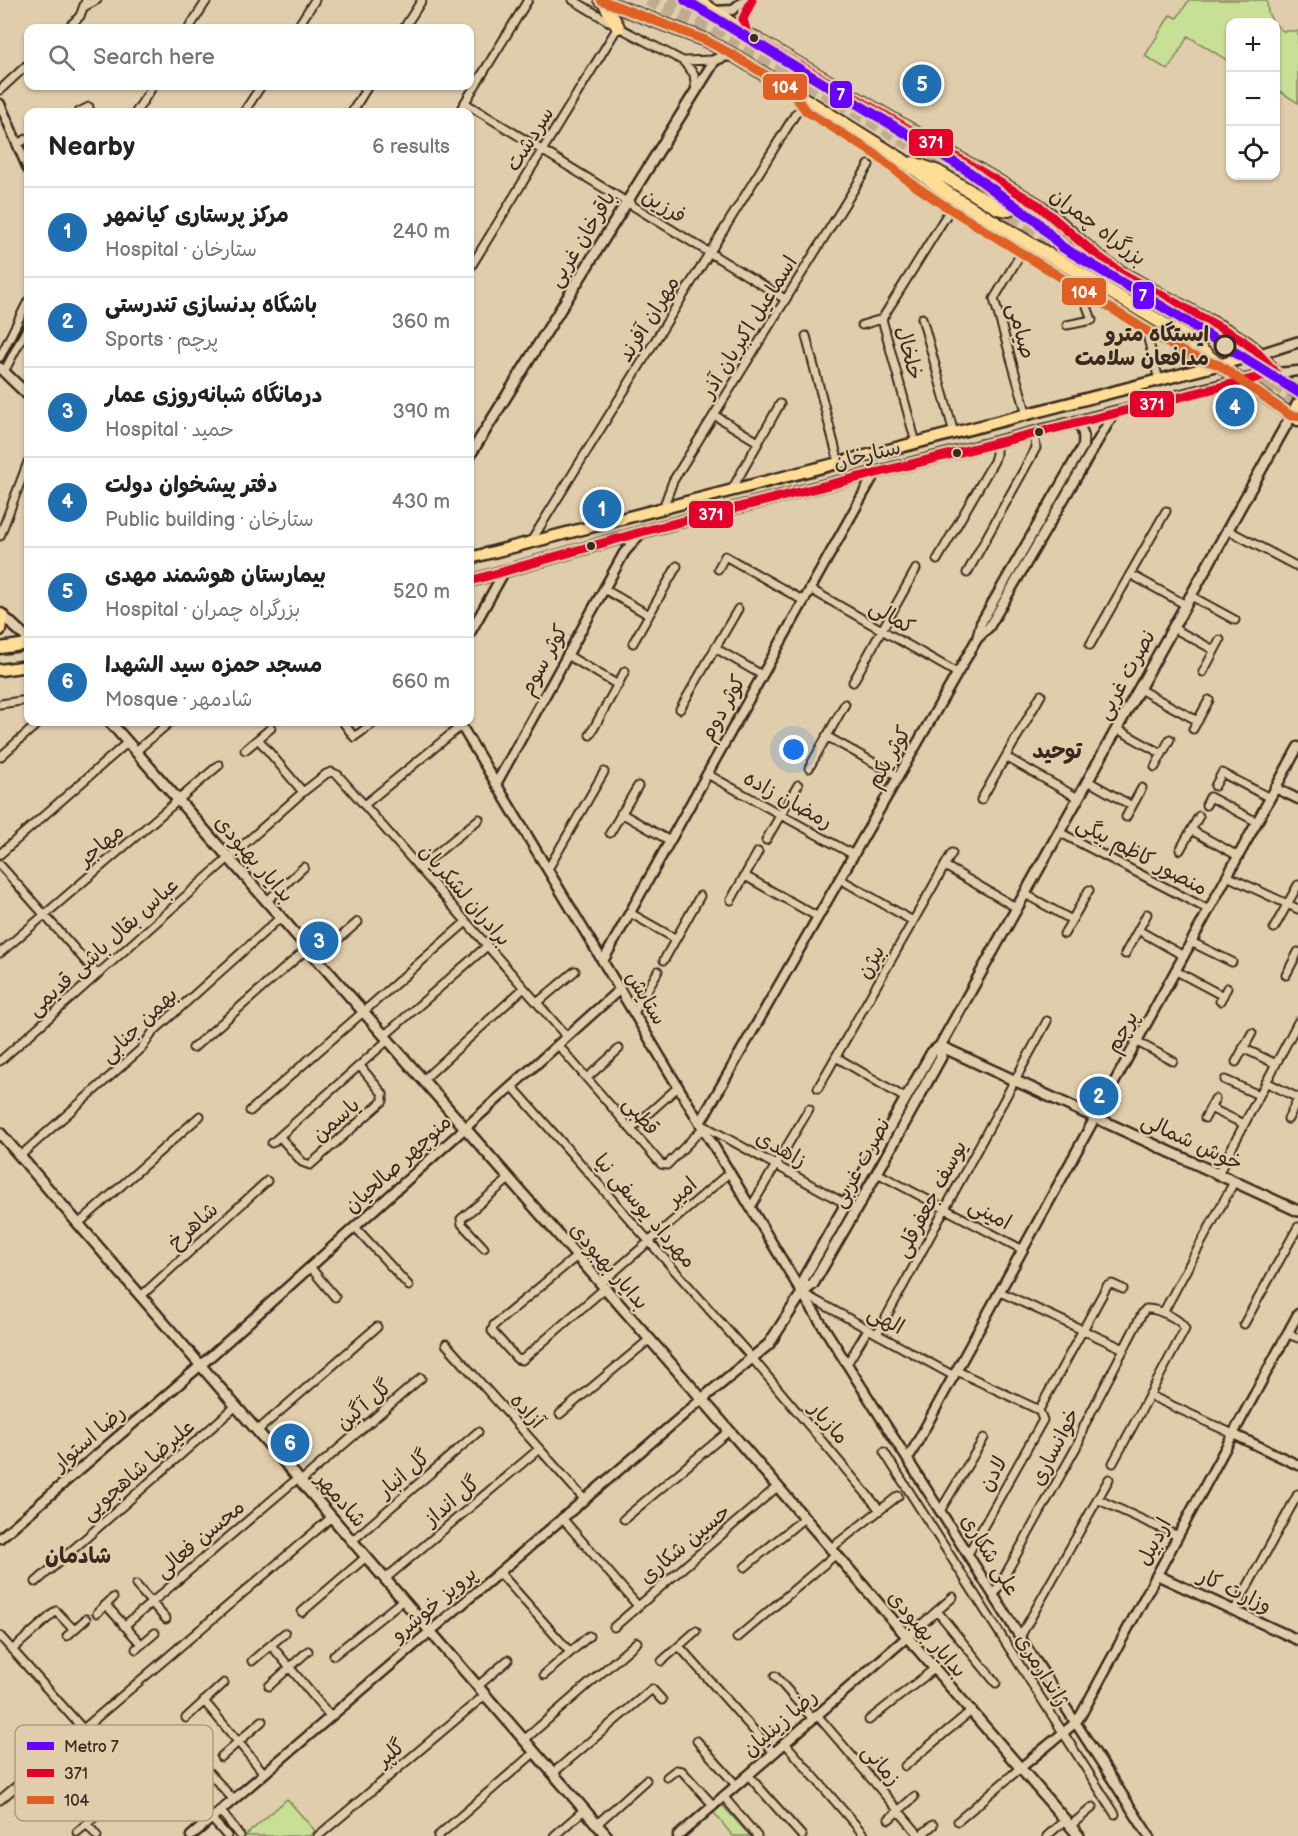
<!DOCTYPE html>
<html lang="en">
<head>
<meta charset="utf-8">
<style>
  :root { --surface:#fff; --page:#f2f2f2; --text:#222; --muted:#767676; --line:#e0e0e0; --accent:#1f6fb2 }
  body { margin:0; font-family:"Balsamiq Sans","Playpen Sans Arabic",sans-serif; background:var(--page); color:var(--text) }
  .controls { position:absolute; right:18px; top:18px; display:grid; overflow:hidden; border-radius:12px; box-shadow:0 2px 4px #0004 }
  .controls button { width:54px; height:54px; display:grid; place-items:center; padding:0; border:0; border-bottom:2px solid var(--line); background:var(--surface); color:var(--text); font:30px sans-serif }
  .you { position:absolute; left:794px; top:750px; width:21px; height:21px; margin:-15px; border:4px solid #fff; border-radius:50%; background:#1a73e8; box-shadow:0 0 0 9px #1a73e833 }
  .badge { display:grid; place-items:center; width:39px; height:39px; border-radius:50%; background:var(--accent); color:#fff; font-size:20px; font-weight:700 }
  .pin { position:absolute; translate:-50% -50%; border:3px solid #fff; box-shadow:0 2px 6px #0006 }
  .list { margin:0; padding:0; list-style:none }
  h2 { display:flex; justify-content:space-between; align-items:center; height:78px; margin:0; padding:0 24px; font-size:26px }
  h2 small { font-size:20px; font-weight:400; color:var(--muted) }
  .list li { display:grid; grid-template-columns:39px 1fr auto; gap:18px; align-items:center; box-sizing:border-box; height:90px; padding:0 24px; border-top:2px solid var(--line) }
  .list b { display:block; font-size:22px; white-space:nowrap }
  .list p { margin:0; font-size:20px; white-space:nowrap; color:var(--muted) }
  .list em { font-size:20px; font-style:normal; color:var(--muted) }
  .icon { flex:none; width:33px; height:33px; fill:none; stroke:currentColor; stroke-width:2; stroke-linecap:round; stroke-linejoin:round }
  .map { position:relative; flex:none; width:1298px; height:1836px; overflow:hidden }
  .search { position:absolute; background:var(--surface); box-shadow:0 2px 4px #0004; left:24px; top:24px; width:450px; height:66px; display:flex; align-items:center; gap:15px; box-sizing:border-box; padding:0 21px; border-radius:12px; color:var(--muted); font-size:22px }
  .panel { position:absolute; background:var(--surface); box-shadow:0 2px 4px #0004; left:24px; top:108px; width:450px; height:618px; border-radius:12px }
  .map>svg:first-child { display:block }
  .green { fill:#c8e096; stroke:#82855a; stroke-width:1.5 }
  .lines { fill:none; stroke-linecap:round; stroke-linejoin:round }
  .trunk-tunnel { stroke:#bfac8f; stroke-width:12; stroke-dasharray:12 6; stroke-linecap:butt }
  .minor-casing { stroke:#3b2a1e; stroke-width:11 }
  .tertiary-casing { stroke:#3b2a1e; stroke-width:13 }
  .secondary-casing { stroke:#3b2a1e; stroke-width:14 }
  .primary-casing { stroke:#3b2a1e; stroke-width:15 }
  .trunk-casing { stroke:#3b2a1e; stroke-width:16 }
  .minor { stroke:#e0cdab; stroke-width:7 }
  .tertiary { stroke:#e0cdab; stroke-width:8 }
  .secondary { stroke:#e0cdab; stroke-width:9 }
  .primary { stroke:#ffdd96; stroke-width:10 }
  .trunk { stroke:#ffdd96; stroke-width:12 }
  .bus-1-casing { stroke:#e0cdab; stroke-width:14 }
  .bus-2-casing { stroke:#e0cdab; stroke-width:14 }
  .bus-1 { stroke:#e4002b; stroke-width:9 }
  .bus-2 { stroke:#e05f22; stroke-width:9 }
  .metro-1-casing { stroke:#e0cdab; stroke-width:15 }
  .metro-1 { stroke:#6a00ff; stroke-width:10 }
  .bus-dot { fill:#3b2a1e; stroke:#e0cdab; stroke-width:2 }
  .stop-dot { fill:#e0cdab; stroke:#3b2a1e; stroke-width:3 }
  .labels { text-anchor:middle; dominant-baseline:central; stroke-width:4.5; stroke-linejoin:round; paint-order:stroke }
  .street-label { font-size:21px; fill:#3b2a1e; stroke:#e0cdab }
  .stop-label { font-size:21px; font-weight:bold; fill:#3b2a1e; stroke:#e0cdab; text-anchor:end }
  .neighbourhood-label { font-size:22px; font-weight:bold; fill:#3b2a1e; stroke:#e0cdab }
  .key { fill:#e0cdab; stroke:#ae9c81; stroke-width:1.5 }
  .key-label { font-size:16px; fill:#3b2a1e }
  .line-badge { stroke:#e0cdab; stroke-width:2 }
  .badge-label { font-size:16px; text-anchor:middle; font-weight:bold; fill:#fff }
</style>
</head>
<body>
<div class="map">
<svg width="1298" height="1836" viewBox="0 0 1298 1836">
  <rect width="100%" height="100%" fill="#e0cdab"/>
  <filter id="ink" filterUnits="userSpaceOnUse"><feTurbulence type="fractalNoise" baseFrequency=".0167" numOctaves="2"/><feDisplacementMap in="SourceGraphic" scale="12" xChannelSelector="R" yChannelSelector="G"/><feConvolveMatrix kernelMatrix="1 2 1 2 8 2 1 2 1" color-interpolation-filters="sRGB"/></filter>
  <g filter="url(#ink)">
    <!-- green -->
    <path class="green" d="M1189 0H1267L1268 13 1273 22H1230V62L1188 36 1168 70 1145 56 1170 15 1177 18Z
      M1276 25 1283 31H1298V103L1276 89Z
      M287 1799 315 1831 309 1836H245Z
      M722 1805 750 1836H733L714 1813Z"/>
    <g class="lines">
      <!-- trunk-tunnel -->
      <path class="trunk-tunnel" d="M648 0 714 40
        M668 0 1081 247
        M994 208 1230 350 1248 363 1270 395 1280 406
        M1266 367 1277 385 1298 404"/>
      <!-- minor casing -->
      <g class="minor-casing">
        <path id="minor" d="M573 0 618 27 683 61 694 74 696 91
          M84 7 97 0
          M68 28 80 16 86 0
          M189 28 207 0
          M297 28 315 0
          M404 28 422 0
          M683 61 715 60
          M0 90 28 64
          M465 103 785 299
          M79 112 89 107
          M136 112 153 86
          M244 112 261 86
          M352 112 368 86
          M459 112 528 0
          M18 144 28 138
          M1017 260 994 299 1027 415
          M470 268 618 27
          M922 318 954 433
          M862 325 882 319
          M1067 325 1092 320 1080 287
          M806 336 839 463
          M1148 339 1159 380
          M0 357 28 301
          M4 372 28 326
          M714 415 758 442
          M916 443 882 319 946 216
          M731 491 780 404
          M663 508 673 481 869 165
          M1228 530 1298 567
          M0 536 28 462
          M530 543 796 113
          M937 560 994 461 996 454V442
          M718 569 725 556 804 601
          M967 573 1036 448 1034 433
          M1130 574 1186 605
          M604 589 649 615
          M810 589 957 673
          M1191 596 1235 620
          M1173 628 1214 650
          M633 643 677 566
          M1090 645 1166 511
          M715 648 762 675
          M567 655 618 685
          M1203 672 1220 640
          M853 682 916 569
          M1139 689 1198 721
          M0 704 28 700
          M680 709 738 609
          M343 722 354 737 375 722
          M1117 729 1162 754
          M1193 729 1209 700
          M590 735 625 671
          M826 736 898 776
          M258 739 303 792
          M245 750 271 728
          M136 751 170 722
          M0 757 35 726
          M1006 757 1078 798
          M1155 767 1170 739
          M809 768 845 704
          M707 774 854 855
          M1088 781 1132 806
          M1215 786 1222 773 1270 798
          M981 800 1041 695
          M364 805 461 726
          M1206 805 1210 797 1257 822
          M621 813 670 841
          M1126 817 1142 788
          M1191 830 1238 856
          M1059 832 1209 910
          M610 833 638 786
          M766 840 798 785
          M1180 850 1199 816
          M0 854 128 742
          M0 865 97 974
          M945 866 1017 908
          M419 868 479 819
          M548 869 604 772
          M745 876 818 917
          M1227 876 1298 909
          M840 879 913 921
          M1025 894 1072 920
          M731 900 758 852
          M267 901 304 867
          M630 913 676 939
          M1274 928 1298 885
          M1138 930 1184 956
          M1064 934 1089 890
          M1191 942 1232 962
          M0 953 219 765
          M1125 954 1147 914
          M316 958 358 922
          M664 960 700 896
          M1176 971 1223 996
          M1286 975 1298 952
          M1220 1001 1227 988
          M537 1003 575 971
          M634 1013 658 971
          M384 1036 487 946
          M1137 1042 1173 1061
          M558 1045 661 1164 667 1165 703 1128
          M193 1048 308 948
          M1243 1048 1276 1064
          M836 1057 905 1098
          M0 1061 303 792 326 774 331 772 338 775 567 1037
          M1236 1062 1252 1033
          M587 1078 619 1049
          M423 1080 524 988
          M1225 1080 1259 1095
          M1266 1082 1298 1098
          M512 1086 752 1358 880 1510
          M818 1088 952 853
          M1210 1108 1244 1124
          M250 1111 466 922
          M1205 1118 1215 1099
          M1288 1119 1298 1099
          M701 1124 846 1204
          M631 1129 678 1087
          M280 1137 302 1162 310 1165 383 1101V1094L360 1066
          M272 1143 388 1040
          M20 1156 141 1049 153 1032 281 917
          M877 1173 1023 1250
          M1218 1174 1298 1022
          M751 1207 809 1109
          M78 1224 200 1116
          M355 1227 409 1286
          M484 1248 462 1224 461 1219 509 1179
          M577 1256 494 1325 492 1331 517 1359 522 1360 605 1288
          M310 1267 335 1297
          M601 1283 730 1172
          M1000 1292 1124 1349
          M802 1293 954 1376
          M141 1296 267 1181
          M1163 1313 1234 1182
          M1244 1324 1298 1227
          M877 1334 1047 1021
          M1288 1334 1298 1338
          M446 1344 584 1499
          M847 1364 868 1329
          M957 1371 1039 1410
          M1149 1395 1233 1434
          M1039 1410 1107 1286 1112 1284 1123 1289
          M560 1414 650 1339
          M257 1431 377 1327
          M884 1452 1115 1814
          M301 1481 421 1378
          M1097 1499 1178 1536
          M940 1511 984 1438
          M562 1518 638 1606
          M624 1519 729 1431
          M352 1541 478 1432
          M830 1549 898 1496
          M968 1554 1043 1420 1039 1410
          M745 1567 804 1518
          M499 1572 570 1652
          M385 1579 539 1449
          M36 1582 236 1406
          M136 1585 166 1619
          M994 1595 1078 1444 1084 1426 1143 1312 1146 1309C1157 1308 1181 1319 1185 1329L1113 1463
          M106 1605 141 1644
          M937 1611 996 1683
          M1234 1611 1298 1494
          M302 1612 366 1557
          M97 1613 113 1598
          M124 1626 298 1478
          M614 1627 777 1487
          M0 1636 83 1729
          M67 1636 86 1619
          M1020 1637 1109 1479
          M737 1638 835 1555
          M906 1638 953 1597
          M271 1645 330 1716
          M679 1646 774 1753
          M136 1649 155 1633
          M12 1650 56 1611 74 1630
          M334 1655 403 1600
          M252 1661 285 1633
          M662 1661 696 1631
          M544 1675 589 1636
          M775 1676 813 1719
          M269 1686 308 1651
          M478 1686 508 1660
          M204 1701 264 1773
          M817 1715 920 1836
          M186 1718 224 1683
          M869 1720 934 1669
          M524 1740 637 1642
          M697 1741 736 1785
          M785 1743 865 1836
          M221 1757 262 1721
          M905 1766 971 1711
          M553 1773 652 1689 662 1700
          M748 1775 802 1836
          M667 1777 676 1770 682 1771 713 1805
          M723 1796 757 1836
          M0 1800 332 1517
          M220 1810 240 1836
          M211 1818 227 1836
          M889 1819 914 1797
          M958 1821 1019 1769
          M87 1824 97 1836
          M597 1824 646 1780
          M1070 1826 1093 1807
          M77 1832 182 1743 233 1799
          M318 1836 485 1695
          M438 1836 535 1752
          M554 1836 584 1810
          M920 1836 933 1825
          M1047 1836 1065 1820"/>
      </g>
      <!-- tertiary casing -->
      <g class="tertiary-casing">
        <path id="tertiary" d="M714 11 732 10 745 0
          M747 34 743 19 752 0
          M0 104 28 169
          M1276 373 1298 371
          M470 633 504 572
          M977 639 981 623 1083 446C1084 435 1084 430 1075 422
          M459 722 802 1293 1020 1637 1149 1836
          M496 784 624 553 641 533
          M1275 788 1298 799
          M603 961 875 473
          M700 1123 977 639 989 627 1114 413
          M1233 1434 1298 1465
          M908 1459 1298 747
          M0 1538 201 1365 620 989
          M1157 1575 1298 1640
          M1019 1769 1075 1723 1081 1715 1298 1314
          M191 1836 702 1399
          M678 1836 906 1638"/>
      </g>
      <!-- secondary casing -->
      <g class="secondary-casing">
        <path id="secondary" d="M1260 354 1298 342
          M0 368 28 395
          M470 455 715 60 725 56H735
          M0 613 28 639
          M110 722 702 1399 1079 1836
          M940 1046 1298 1211
          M0 1133 607 1836
          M802 1293 804 1278 932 1052 940 1046 1291 416
          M702 1399 769 1344 802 1293 813 1284 877 1173 941 1057 940 1046"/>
      </g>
      <!-- primary casing -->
      <g class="primary-casing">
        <path id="primary" d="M1219 365 1298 420
          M1291 416 1298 404
          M470 558 1260 354 1283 382 1298 393
          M470 581 652 529 1215 387 1276 373
          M0 630 2 615
          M0 648 28 644
          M0 670 28 666"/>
      </g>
      <!-- trunk casing -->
      <g class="trunk-casing">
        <path id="trunk" d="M601 0 705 40 735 56 901 159 953 197 1187 338 1219 365
          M697 0 747 34 1038 205C1065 224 1085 249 1112 267 1140 284 1169 299 1197 315 1219 326 1242 337 1260 354
          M604 2 618 27
          M913 163 938 172 998 208 1008 210 1011 205V200L997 189"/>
      </g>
      <!-- minor -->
      <use href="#minor" class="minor"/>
      <!-- tertiary -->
      <use href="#tertiary" class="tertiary"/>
      <!-- secondary -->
      <use href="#secondary" class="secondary"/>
      <!-- primary -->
      <use href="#primary" class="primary"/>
      <!-- trunk -->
      <use href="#trunk" class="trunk"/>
      <!-- bus-1 casing -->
      <g class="bus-1-casing">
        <path id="bus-1" d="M470 581 652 529 1276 373 1254 349 1239 338 1121 273 1096 255 1038 205 747 34 743 19 752 0"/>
      </g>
      <!-- bus-2 casing -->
      <g class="bus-2-casing">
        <path id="bus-2" d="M601 0 705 40 735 56 790 90 806 111 875 154 911 183 939 202 1162 340 1189 355 1219 365 1291 416H1298"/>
      </g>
      <!-- bus-1 -->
      <use href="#bus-1" class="bus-1"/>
      <!-- bus-2 -->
      <use href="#bus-2" class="bus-2"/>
      <!-- metro-1 casing -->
      <g class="metro-1-casing">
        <path id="metro-1" d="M685 0 965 169 1036 221 1062 247 1168 310 1298 392"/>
      </g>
      <!-- metro-1 -->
      <use href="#metro-1" class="metro-1"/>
    </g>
  </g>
  <!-- markers -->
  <g class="bus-dot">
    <circle cx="754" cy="38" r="5"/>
    <circle cx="1039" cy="432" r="5"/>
    <circle cx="957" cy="453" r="5"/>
    <circle cx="591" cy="546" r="5"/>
  </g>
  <circle class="stop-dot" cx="1225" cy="346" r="10"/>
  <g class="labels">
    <!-- street labels -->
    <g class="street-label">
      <text transform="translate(530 139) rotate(-58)">سردشت</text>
      <text transform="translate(664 206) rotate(31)">فرزین</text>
      <text transform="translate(1098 227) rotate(37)">بزرگراه چمران</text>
      <text transform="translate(582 239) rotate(-58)">باقرخان غربی</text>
      <text transform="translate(649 319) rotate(-58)">مهران آفرند</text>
      <text transform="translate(749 327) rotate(-58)">اسماعیل اکبریان آذر</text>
      <text transform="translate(1021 331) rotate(75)">صیامی</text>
      <text transform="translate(909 353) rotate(75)">خلخال</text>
      <text transform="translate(867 455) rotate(-14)">ستارخان</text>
      <text transform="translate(892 617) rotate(30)">کمالی</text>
      <text transform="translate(544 660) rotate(-61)">کوثر سوم</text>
      <text transform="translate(1126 675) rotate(-61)">نصرت غربی</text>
      <text transform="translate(723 708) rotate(-61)">کوثر دوم</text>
      <text transform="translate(889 757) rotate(-60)">کوثر یکم</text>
      <text transform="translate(788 800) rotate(29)">رمضان زاده</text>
      <text transform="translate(101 845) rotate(-40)">مهاجر</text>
      <text transform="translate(1142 856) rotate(28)">منصور کاظم بیگی</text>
      <text transform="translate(254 859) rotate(49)">بدایار بهبودی</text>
      <text transform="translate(465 895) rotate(49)">برادران لشکریان</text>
      <text transform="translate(103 947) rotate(-42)">عباس بقال باشی قدیمی</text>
      <text transform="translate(871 962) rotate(-60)">بیژن</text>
      <text transform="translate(646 998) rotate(59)">ستایش</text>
      <text transform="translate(139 1025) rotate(-44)">بهمن جنابی</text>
      <text transform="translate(1122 1032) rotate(-61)">پرچم</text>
      <text transform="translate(641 1116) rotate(50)">قطبی</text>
      <text transform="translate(336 1120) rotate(-41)">یاسمن</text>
      <text transform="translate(1192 1142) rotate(25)">خوش شمالی</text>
      <text transform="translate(781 1149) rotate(29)">زاهدی</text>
      <text transform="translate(861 1163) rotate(-61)">نصرت غربی</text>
      <text transform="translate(398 1164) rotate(-42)">منوچهر صالحیان</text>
      <text transform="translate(682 1192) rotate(-41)">امیر</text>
      <text transform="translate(931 1199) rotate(-62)">یوسف جعفرقلی</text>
      <text transform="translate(645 1211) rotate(49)">مهرداد یوسفی نیا</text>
      <text transform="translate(990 1214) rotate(28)">امینی</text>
      <text transform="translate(193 1226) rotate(-42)">شاهرخ</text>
      <text transform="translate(609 1266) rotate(49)">بدایار بهبودی</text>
      <text transform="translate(886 1320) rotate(29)">الهی</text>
      <text transform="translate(364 1405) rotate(-41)">گل آگین</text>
      <text transform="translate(527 1411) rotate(48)">آزاده</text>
      <text transform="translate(829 1423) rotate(50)">مازیار</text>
      <text transform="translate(89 1438) rotate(-41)">رضا استوار</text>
      <text transform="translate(1055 1447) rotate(-63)">خوانساری</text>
      <text transform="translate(138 1470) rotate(-41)">علیرضا شاهجویی</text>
      <text transform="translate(404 1474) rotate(-41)">گل انبار</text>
      <text transform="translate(993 1474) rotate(-61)">لادن</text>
      <text transform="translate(341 1500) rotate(49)">شادمهر</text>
      <text transform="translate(452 1501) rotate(-40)">گل انداز</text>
      <text transform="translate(200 1539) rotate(-40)">محسن فعالی</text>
      <text transform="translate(1154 1542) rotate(-62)">اردبیل</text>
      <text transform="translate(685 1544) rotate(-40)">حسین شکاری</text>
      <text transform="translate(990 1555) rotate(58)">علی شکاری</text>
      <text transform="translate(1235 1591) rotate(25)">وزارت کار</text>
      <text transform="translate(434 1604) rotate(-40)">پرویز خوشرو</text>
      <text transform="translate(927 1634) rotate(49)">بدایار بهبودی</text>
      <text transform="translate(1042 1670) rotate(58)">ژاندارمری</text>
      <text transform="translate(780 1723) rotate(-41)">رضا زینلیان</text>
      <text transform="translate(391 1753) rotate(-40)">گلپر</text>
      <text transform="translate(881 1765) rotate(49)">زمانی</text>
    </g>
    <!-- stop labels -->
    <g class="stop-label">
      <text x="1209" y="334">ایستگاه مترو<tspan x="1209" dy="24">مدافعان سلامت</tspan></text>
    </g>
    <!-- neighbourhood labels -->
    <g class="neighbourhood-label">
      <text x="1057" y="751">توحید</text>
      <text x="78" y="1556">شادمان</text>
    </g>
  </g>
  <!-- legend -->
  <rect x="15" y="1725" width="198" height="96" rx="9" class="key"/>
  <rect x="27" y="1742" width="27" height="8" fill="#6a00ff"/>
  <rect x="27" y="1769" width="27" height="8" fill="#e4002b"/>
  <rect x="27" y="1796" width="27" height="8" fill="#e05f22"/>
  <g class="key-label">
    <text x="64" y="1752">Metro 7</text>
    <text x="64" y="1779">371</text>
    <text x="64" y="1806">104</text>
  </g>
  <g class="line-badge">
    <rect x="762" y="73" width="46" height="28" rx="6" fill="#e05f22"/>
    <rect x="829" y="80" width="24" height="29" rx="6" fill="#6a00ff"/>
    <rect x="908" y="128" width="46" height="29" rx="6" fill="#e4002b"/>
    <rect x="1061" y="277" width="46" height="29" rx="6" fill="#e05f22"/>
    <rect x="1132" y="281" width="23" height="29" rx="6" fill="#6a00ff"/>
    <rect x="1129" y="390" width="46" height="28" rx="6" fill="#e4002b"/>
    <rect x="688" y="500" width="46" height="29" rx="6" fill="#e4002b"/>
  </g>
  <g class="badge-label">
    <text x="785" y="93">104</text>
    <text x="841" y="100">7</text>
    <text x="931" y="148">371</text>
    <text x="1084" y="298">104</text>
    <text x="1143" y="301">7</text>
    <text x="1152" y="410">371</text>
    <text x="711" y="520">371</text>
  </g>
</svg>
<div class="controls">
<button>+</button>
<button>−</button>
<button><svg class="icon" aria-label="locate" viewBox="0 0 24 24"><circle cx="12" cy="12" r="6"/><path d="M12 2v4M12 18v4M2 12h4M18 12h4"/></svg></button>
</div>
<div class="you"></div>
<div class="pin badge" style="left:602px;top:509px">1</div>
<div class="pin badge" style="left:1099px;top:1096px">2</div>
<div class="pin badge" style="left:319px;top:941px">3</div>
<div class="pin badge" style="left:1235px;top:407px">4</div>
<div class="pin badge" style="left:922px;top:84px">5</div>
<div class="pin badge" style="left:290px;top:1443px">6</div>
<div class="search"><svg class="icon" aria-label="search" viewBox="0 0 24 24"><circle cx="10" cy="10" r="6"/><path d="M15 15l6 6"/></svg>Search here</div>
<section class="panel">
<h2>Nearby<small>6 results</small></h2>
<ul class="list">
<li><span class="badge">1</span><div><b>مرکز پرستاری کیانمهر</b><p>Hospital · ستارخان</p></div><em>240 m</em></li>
<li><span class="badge">2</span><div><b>باشگاه بدنسازی تندرستی</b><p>Sports · پرچم</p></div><em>360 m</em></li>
<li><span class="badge">3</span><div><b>درمانگاه شبانه‌روزی عمار</b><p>Hospital · حمید</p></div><em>390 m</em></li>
<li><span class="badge">4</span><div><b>دفتر پیشخوان دولت</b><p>Public building · ستارخان</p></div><em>430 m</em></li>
<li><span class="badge">5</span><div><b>بیمارستان هوشمند مهدی</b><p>Hospital · بزرگراه چمران</p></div><em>520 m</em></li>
<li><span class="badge">6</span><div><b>مسجد حمزه سید الشهدا</b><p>Mosque · شادمهر</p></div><em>660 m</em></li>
</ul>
</section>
</div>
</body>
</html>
